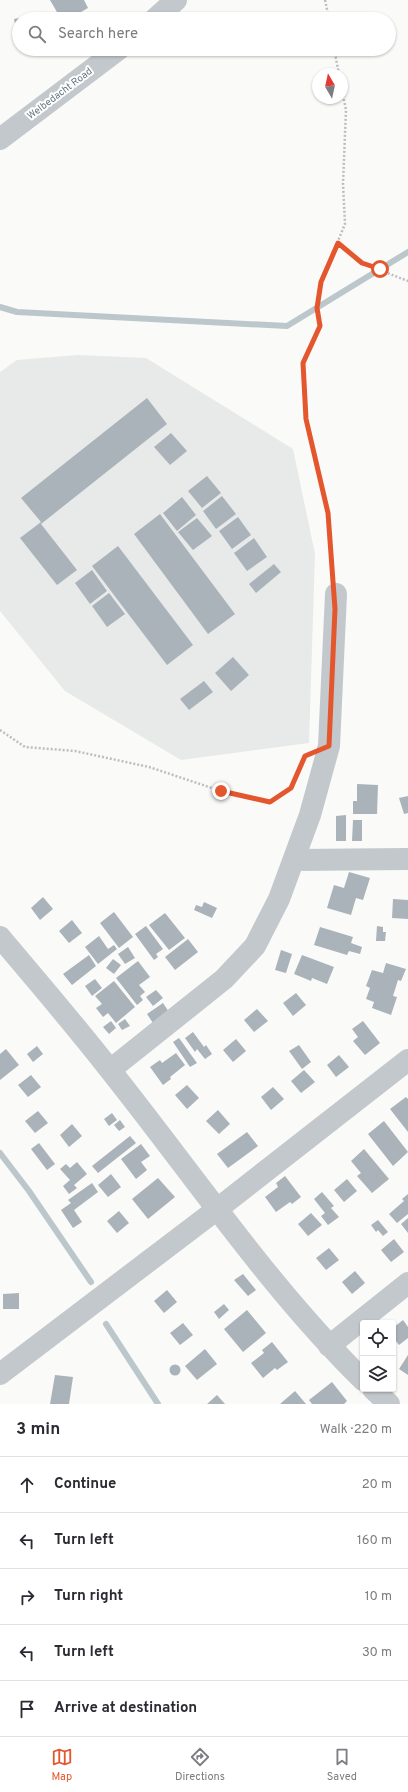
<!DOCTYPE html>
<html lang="en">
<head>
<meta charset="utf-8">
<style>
  :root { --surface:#fff; --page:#f2f2f3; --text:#2b2b33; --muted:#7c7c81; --line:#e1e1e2; --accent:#e4572e }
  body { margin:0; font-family:Overpass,sans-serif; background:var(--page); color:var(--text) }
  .controls { position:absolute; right:12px; bottom:12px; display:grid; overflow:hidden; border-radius:4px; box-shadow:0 1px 3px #0004 }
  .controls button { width:36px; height:36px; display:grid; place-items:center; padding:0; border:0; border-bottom:1px solid var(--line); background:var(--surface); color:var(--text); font:20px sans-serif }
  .compass { position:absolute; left:312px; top:68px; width:36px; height:36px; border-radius:50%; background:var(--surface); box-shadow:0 1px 3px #0004; rotate:351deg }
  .stop { position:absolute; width:12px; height:12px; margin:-9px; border:3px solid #e4572e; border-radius:50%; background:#fff }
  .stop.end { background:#e4572e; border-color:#fff; box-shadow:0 1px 4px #0008 }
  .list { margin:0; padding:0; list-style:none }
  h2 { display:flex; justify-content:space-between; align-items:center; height:52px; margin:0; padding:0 16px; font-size:17px }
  h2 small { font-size:13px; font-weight:400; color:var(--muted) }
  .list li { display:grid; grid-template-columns:26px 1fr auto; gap:12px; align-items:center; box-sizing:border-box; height:56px; padding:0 16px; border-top:1px solid var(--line) }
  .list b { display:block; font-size:15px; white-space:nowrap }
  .list em { font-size:13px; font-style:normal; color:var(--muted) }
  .icon { flex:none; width:22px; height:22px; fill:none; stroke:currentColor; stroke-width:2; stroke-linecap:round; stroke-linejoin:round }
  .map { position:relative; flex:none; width:408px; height:1404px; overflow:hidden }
  .search { position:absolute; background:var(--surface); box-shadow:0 1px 3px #0004; left:12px; right:12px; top:12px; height:44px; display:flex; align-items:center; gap:10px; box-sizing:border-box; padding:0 14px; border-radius:22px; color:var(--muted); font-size:15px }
  .sheet { height:332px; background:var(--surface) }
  nav { display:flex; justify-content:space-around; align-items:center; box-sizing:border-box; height:56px; border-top:1px solid var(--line); background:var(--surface); font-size:11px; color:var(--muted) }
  nav a { display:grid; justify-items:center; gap:2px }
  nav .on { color:var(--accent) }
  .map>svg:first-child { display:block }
  .built { fill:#e8e9e9 }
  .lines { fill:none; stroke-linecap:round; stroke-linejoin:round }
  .stream { stroke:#bbc7cb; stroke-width:6 }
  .building { fill:#aab3b9 }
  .path { stroke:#bbbfc2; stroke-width:2.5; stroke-dasharray:2 2; stroke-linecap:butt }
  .minor { stroke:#c3c8cc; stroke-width:22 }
  .route { stroke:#e4572e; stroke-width:5 }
  .labels { text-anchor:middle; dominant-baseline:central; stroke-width:4; stroke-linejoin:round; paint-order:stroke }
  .street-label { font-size:10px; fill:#657683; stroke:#fff }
</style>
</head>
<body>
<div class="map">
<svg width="408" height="1404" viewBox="0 0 408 1404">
  <rect width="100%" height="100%" fill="#fafaf8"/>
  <!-- built -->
  <path class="built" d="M78 355 146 358 293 449 315 554 309 743 181 760 65 691 0 611V372L17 360Z"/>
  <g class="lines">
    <!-- stream -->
    <path class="stream" d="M0 307 17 312 287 326 408 252
      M0 1153 29 1191 91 1282
      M106 1324 158 1404"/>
  </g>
  <!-- building -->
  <path class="building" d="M50 0H84L88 8 81 12 84 16 79 19H70L69 17 61 19Z
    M30 16 31 19H19V38H18L14 19Z
    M147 398 167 424 41 524 77 570 57 585 20 538 41 522 21 498Z
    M171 433 187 451 170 465 154 447Z
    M207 476 221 493 202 508 188 491Z
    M222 496 236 514 216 529 203 511Z
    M182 497 196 515 177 531 163 513Z
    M160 514 235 614 208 634 134 534Z
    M238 517 251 535 232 549 219 531Z
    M197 518 212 536 193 550 178 532Z
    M254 538 267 557 247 571 234 553Z
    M118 546 193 645 167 665 92 566Z
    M274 564 281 572 256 593 249 584Z
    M92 570 107 591 90 604 75 583Z
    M109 593 125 614 107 627 92 606Z
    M233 657 249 675 231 691 215 673Z
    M204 681 213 692 189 710 180 699Z
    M357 784 378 785 377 814H353V801H357Z
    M408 796V813L404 814 399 798Z
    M346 815V841H336V816Z
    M353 820H362V841H352Z
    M349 872 370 878 363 900 356 898 351 915 327 908 334 885 344 888Z
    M43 897 53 909 40 920 31 908Z
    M393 899 408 900V919L392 918Z
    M204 902 217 908 212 918 194 910 196 905 202 907Z
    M114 912 133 937 119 948 100 923Z
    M165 913 185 938 169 950 149 925Z
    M72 920 82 933 69 943 59 931Z
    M146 926 163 949 156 954 158 957 154 960 135 934Z
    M377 926 383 927V932H386L385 941H376Z
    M320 927 353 937 351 943 362 947 360 954 349 951 347 955 314 945Z
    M99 936 108 949 114 945 117 949 98 964 85 947Z
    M188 939 198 952 175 970 165 957Z
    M128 947 135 958 125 964 118 954Z
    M281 950 292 954 286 973 275 970Z
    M89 955 96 966 72 985 63 974Z
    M302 955 334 967 327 984 312 978 311 981 294 974Z
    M113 959 121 965 114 974 106 968Z
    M138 961 150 977 139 985 145 992 140 996 143 1000 137 1005 116 978Z
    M386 963 406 969 401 981 398 980 393 996 397 997 391 1015 372 1008 374 1002 366 999 370 988 366 986 372 970 383 973Z
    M95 979 102 988 92 996 85 986Z
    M114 981 135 1007 116 1023 108 1013 103 1017 96 1008 102 1004 95 996Z
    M156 990 163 998 153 1006 146 997Z
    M296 993 306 1005 293 1016 283 1003Z
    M163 1003 169 1012 153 1023 147 1014Z
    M257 1009 268 1021 254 1032 244 1020Z
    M125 1019 130 1026 122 1030 118 1024Z
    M111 1021 116 1028 109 1034 103 1027Z
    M363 1021 380 1043 365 1055 353 1041 358 1037 352 1029Z
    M193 1032 204 1047 206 1045 212 1054 205 1059 197 1049 195 1052 185 1038Z
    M179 1038 197 1063 190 1067 173 1042Z
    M236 1039 246 1051 233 1062 223 1050Z
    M299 1045 311 1062 302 1069 289 1051Z
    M37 1046 43 1054 33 1062 27 1054Z
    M6 1049 19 1065 0 1080V1054Z
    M176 1053 185 1065 170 1077 171 1079 163 1085 150 1067 160 1060 162 1063Z
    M339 1055 349 1067 336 1077 327 1065Z
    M304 1070 315 1082 301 1093 291 1081Z
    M31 1075 41 1087 28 1097 18 1085Z
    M187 1085 199 1098 187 1109 175 1095Z
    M273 1087 284 1099 271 1110 261 1097Z
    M406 1097 408 1099V1132L390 1109Z
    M218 1110 230 1124 219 1134 206 1121Z
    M38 1111 48 1123 35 1133 25 1121Z
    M112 1113 117 1120 109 1126 104 1119Z
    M120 1120 125 1127 119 1131 114 1125Z
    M384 1121 408 1152 393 1166 368 1134Z
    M72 1124 82 1136 69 1147 60 1135Z
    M247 1132 258 1146 228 1168 217 1154Z
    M130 1136 136 1143 98 1173 92 1166Z
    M39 1143 55 1164 47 1170 31 1149Z
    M141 1144 150 1156 141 1162 147 1170 136 1179 121 1159Z
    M364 1149 389 1179 372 1193 357 1176 361 1173 351 1161Z
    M77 1162 87 1174 74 1185 77 1188 69 1194 63 1186 70 1180 60 1169 66 1164 70 1168Z
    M111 1174 121 1187 108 1197 98 1185Z
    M285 1176 301 1197 292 1204 290 1202 276 1212 265 1197 278 1187 276 1183Z
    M158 1178 175 1197 148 1219 132 1199Z
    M347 1179 357 1191 344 1202 334 1190Z
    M92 1183 98 1192 74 1210 82 1222 73 1228 61 1210 71 1203 68 1200Z
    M322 1192 334 1206 331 1208 339 1217 328 1225 321 1216 325 1213 314 1199Z
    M408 1194V1214L397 1223 389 1214 404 1201 402 1199Z
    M119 1211 129 1223 117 1233 107 1221Z
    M311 1213 322 1225 308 1236 298 1224Z
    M408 1218V1233L401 1224Z
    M378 1220 388 1232 383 1236 378 1230 376 1232 371 1225Z
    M394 1239 404 1252 391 1262 381 1250Z
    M329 1248 339 1260 326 1270 316 1258Z
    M355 1271 365 1283 352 1294 342 1282Z
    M243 1274 256 1290 248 1296 234 1280Z
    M167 1290 177 1302 164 1313 154 1301Z
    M19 1293V1309H3V1294Z
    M224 1304 229 1310 219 1319 214 1312Z
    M247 1310 266 1333 243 1352 224 1329Z
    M403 1320 408 1327V1338L399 1345 393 1337V1328Z
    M183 1323 193 1335 180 1345 170 1333Z
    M272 1342 288 1362 277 1370 275 1368 263 1378 251 1363 264 1353 262 1350Z
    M205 1349 217 1364 197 1380 185 1366Z
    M408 1355V1375L399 1369Z
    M169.5 1370a5.5 5.5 0 1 1 11 0a5.5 5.5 0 1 1-11 0Z
    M55 1375 73 1377 69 1404H50Z
    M332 1382 347 1401 344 1404H312L309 1400Z
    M295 1391 306 1404H280Z
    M217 1395 225 1404H207Z"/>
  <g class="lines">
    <!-- path -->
    <path class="path" d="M325 0 329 19
      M334 49 339 74
      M337 243 361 263 408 281
      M332 573 328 513 306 419 303 363 320 326 317 308 321 282 345 224 343 184 346 110 342 90
      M0 730 25 747 75 751 149 767 221 791 270 802 291 788 296 776"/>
    <!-- minor -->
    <path class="minor" d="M155 19 176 0
      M0 139 119 49
      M294 860 408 859
      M0 937C37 981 75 1025 110 1070 193 1174 268 1286 363 1380
      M110 1070 224 979 255 946 279 899 310 815 329 746 336 594
      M329 1346 408 1283
      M0 1374 216 1210 408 1060
      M373 1389 389 1404"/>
  </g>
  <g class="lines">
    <!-- route -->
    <path class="route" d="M221 791 270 802 291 788 305 756 329 746 335 609 328 513 306 419 303 363 320 326 317 308 321 282 338 243 362 263 380 269"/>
  </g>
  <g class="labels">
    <!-- street labels -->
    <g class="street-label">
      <text transform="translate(60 94) rotate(-37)">Welbedacht Road</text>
    </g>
  </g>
</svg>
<div class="controls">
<button><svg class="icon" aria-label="locate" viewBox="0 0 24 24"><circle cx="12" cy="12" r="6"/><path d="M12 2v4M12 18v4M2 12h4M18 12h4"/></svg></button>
<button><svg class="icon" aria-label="layers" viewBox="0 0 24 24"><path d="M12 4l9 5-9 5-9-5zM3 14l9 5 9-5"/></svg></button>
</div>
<svg class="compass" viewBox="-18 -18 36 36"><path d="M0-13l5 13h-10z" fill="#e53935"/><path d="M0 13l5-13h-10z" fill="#7c7c81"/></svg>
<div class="stop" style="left:380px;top:269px"></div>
<div class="stop end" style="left:221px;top:791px"></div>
<div class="search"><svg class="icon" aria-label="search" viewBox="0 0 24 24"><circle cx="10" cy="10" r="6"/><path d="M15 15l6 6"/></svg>Search here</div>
</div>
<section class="sheet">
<h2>3 min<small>Walk · 220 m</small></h2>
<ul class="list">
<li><svg class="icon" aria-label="ahead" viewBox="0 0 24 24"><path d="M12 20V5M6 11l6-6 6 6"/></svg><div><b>Continue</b></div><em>20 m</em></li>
<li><svg class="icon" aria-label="left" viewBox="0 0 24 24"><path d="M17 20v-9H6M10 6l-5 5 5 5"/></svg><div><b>Turn left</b></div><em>160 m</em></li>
<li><svg class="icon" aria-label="right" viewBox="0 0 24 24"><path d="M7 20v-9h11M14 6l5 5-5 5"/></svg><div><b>Turn right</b></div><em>10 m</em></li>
<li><svg class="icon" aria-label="left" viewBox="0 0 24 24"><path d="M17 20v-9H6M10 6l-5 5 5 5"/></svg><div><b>Turn left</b></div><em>30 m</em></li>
<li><svg class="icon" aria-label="arrive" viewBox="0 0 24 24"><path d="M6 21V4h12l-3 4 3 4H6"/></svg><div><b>Arrive at destination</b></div></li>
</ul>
</section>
<nav>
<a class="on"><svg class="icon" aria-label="map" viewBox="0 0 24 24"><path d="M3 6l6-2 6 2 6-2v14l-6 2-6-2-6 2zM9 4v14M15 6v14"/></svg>Map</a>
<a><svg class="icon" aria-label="directions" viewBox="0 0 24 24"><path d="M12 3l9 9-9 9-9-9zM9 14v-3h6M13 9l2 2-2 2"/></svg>Directions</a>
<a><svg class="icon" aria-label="saved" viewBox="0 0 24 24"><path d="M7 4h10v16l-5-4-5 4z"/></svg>Saved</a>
</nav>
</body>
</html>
